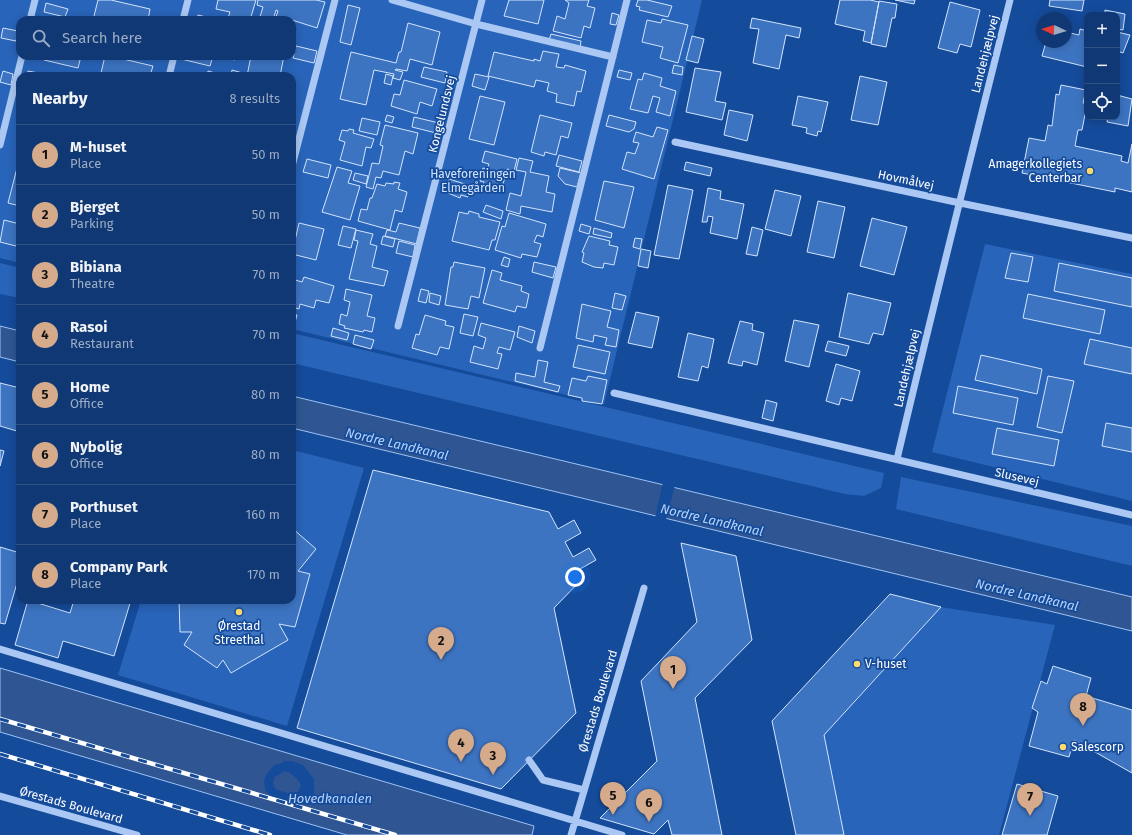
<!DOCTYPE html>
<html lang="en">
<head>
<meta charset="utf-8">
<style>
  :root { --surface:#103874; --page:#1e437c; --text:#f1f3f6; --muted:#9cacc5; --line:#305286; --accent:#d6ab8b }
  body { margin:0; font-family:"Fira Sans",sans-serif; background:var(--page); color:var(--text) }
  .controls { position:absolute; right:12px; top:12px; display:grid; overflow:hidden; border-radius:8px; box-shadow:0 2px 10px #0003 }
  .controls button { width:36px; height:36px; display:grid; place-items:center; padding:0; border:0; border-bottom:1px solid var(--line); background:var(--surface); color:var(--text); font:20px sans-serif }
  .compass { position:absolute; left:1036px; top:12px; width:36px; height:36px; border-radius:50%; background:var(--surface); box-shadow:0 2px 10px #0003; rotate:274deg }
  .you { position:absolute; left:575px; top:577px; width:14px; height:14px; margin:-10px; border:3px solid #fff; border-radius:50%; background:#1a73e8; box-shadow:0 0 0 6px #1a73e833 }
  .badge { display:grid; place-items:center; width:26px; height:26px; border-radius:50%; background:var(--accent); color:#111; font-size:13px; font-weight:700 }
  .pin { position:absolute; translate:-50% -33px; filter:drop-shadow(0 1px 2px #0008) }
  .pin::after { content:''; position:absolute; top:21px; width:14px; height:12px; background:inherit; clip-path:polygon(0 0,100% 0,50% 100%) }
  .list { margin:0; padding:0; list-style:none }
  h2 { display:flex; justify-content:space-between; align-items:center; height:52px; margin:0; padding:0 16px; font-size:17px }
  h2 small { font-size:13px; font-weight:400; color:var(--muted) }
  .list li { display:grid; grid-template-columns:26px 1fr auto; gap:12px; align-items:center; box-sizing:border-box; height:60px; padding:0 16px; border-top:1px solid var(--line) }
  .list b { display:block; font-size:15px; white-space:nowrap }
  .list p { margin:0; font-size:13px; white-space:nowrap; color:var(--muted) }
  .list em { font-size:13px; font-style:normal; color:var(--muted) }
  .icon { flex:none; width:22px; height:22px; fill:none; stroke:currentColor; stroke-width:2; stroke-linecap:round; stroke-linejoin:round }
  .map { position:relative; flex:none; width:1132px; height:835px; overflow:hidden }
  .search { position:absolute; background:var(--surface); box-shadow:0 2px 10px #0003; left:16px; top:16px; width:280px; height:44px; display:flex; align-items:center; gap:10px; box-sizing:border-box; padding:0 14px; border-radius:12px; color:var(--muted); font-size:15px }
  .panel { position:absolute; background:var(--surface); box-shadow:0 2px 10px #0003; left:16px; top:72px; width:280px; height:532px; border-radius:12px }
  .map>svg:first-child { display:block }
  .green { fill:#2864b9; fill-rule:evenodd }
  .water { fill:#2f5692; stroke:#9dc3f5 }
  .pier { fill:#154b9b; fill-rule:evenodd }
  .building { fill:#3d74c2; stroke:#d2e4fd }
  .lines { fill:none; stroke-linecap:round; stroke-linejoin:round }
  .minor { stroke:#aac8f3; stroke-width:7 }
  .rail-casing { stroke:#fff; stroke-width:4.5 }
  .rail { stroke:#154b9b; stroke-width:3; stroke-dasharray:9; stroke-linecap:butt }
  .poi-dot { fill:#ffda6c; stroke:#154b9b; stroke-width:1.5 }
  .labels { text-anchor:middle; dominant-baseline:central; stroke-width:3.5; stroke-linejoin:round; paint-order:stroke }
  .street-label { font-size:12px; fill:#fff; stroke:#154b9b }
  .poi-label { font-size:12px; fill:#fff; stroke:#154b9b; text-anchor:start }
  .park-label { font-size:12px; fill:#d2e4fd; stroke:#154b9b }
  .water-label { font-size:13px; font-style:italic; fill:#b7d3f9; stroke:#154b9b }
</style>
</head>
<body>
<div class="map">
<svg width="1132" height="835" viewBox="0 0 1132 835">
  <rect width="100%" height="100%" fill="#154b9b"/>
  <!-- green -->
  <path class="green" d="M0 0H702L604 404 292 329V76H20V263L0 258ZM20 20H292V56H20Z
    M985 244 1132 274V501L932 452Z
    M0 263 20 268V298L0 294Z
    M292 333 884 473 881 488 864 496 845 494 292 363Z
    M292 450 364 468 287 726 118 675 141 600H292Z
    M901 477 1132 526V566L896 509Z
    M941 607 1055 625 999 835H844L824 735Z"/>
  <!-- water -->
  <path class="water" d="M0 326 20 331V362L0 357Z
    M292 396 1132 597V631L292 428Z
    M0 668 534 826 532 835H347L0 732Z"/>
  <!-- pier -->
  <path class="pier" d="M663 482 675 485 666 520 655 518Z
    M283 761H292L303 765 314 779V795L311 800 305 804 290 806 282 805 272 799 265 790 264 781 266 775 274 765 283 763ZM285 771 290 773 298 780 301 785 298 792 287 793 275 789 273 782 275 777Z"/>
  <!-- building -->
  <path class="building" d="M98 0H111L150 9 148 20H93Z
    M218 0H256L250 20 228 18 230 12 216 9Z
    M258 0H316L325 2 317 28 292 20 276 17 278 11 276 10 273 20H259L263 7 257 5Z
    M509 0H544L538 24 504 16Z
    M565 0H589L587 6 595 8 590 28 584 26 581 38 553 31 557 16 565 19 569 3Z
    M638 0H647L672 6 668 17 639 10 640 7 636 6Z
    M840 0H870L879 2 871 43 863 41 865 31 835 24Z
    M895 0H915L914 4Z
    M1050 0H1084L1082 11 1049 6Z
    M879 1 897 4 895 18H892L886 47 871 44Z
    M950 2 980 10 971 47 960 44 957 53 938 48Z
    M46 3 68 9 65 17 44 12Z
    M348 5 360 8 351 45 340 42Z
    M1105 10 1125 14 1123 30 1117 29V15H1105Z
    M612 13 619 15 616 25 610 24Z
    M198 15 206 17 205 20H197Z
    M752 18 801 28 799 38 786 35 779 69 753 63 759 29 750 28Z
    M662 19 688 25 678 63 660 58 663 47 642 42 647 20 661 23Z
    M408 23 440 32 432 65 410 59 407 71 396 69 395 70 403 72 400 80 393 78 394 74 374 70 366 105 340 99 351 52 396 63 399 52H401Z
    M3 28 18 31 16 41 1 38Z
    M1080 29 1087 31V67L1042 56 1046 42H1066V32L1079 35Z
    M1117 32 1130 35 1123 53 1117 51Z
    M551 34 581 41 580 48 549 40Z
    M692 36 704 39 698 63 686 60Z
    M296 46 317 51 314 63 293 58Z
    M543 51 559 54 556 67 564 68 565 65 586 71 581 92 577 91 574 106 556 102 557 94 547 91 549 83 536 80 534 87 488 76 494 52 534 61V59L540 61Z
    M45 56H81L78 68 44 60Z
    M105 56H123V59L153 66 150 76H117L101 73Z
    M182 56H213L210 66 181 59Z
    M218 56H236L235 60Z
    M251 56H284L280 76H247Z
    M674 65 683 67 682 75 672 73Z
    M424 67 447 72 445 83 421 77Z
    M695 68 721 72 715 101 726 103 722 120 686 112Z
    M232 70 246 74V76H231Z
    M619 70 632 73 630 80 617 77Z
    M3 71 13 74 11 85 0 82Z
    M28 71 54 76H26Z
    M208 71 226 76H207Z
    M644 73 662 78 660 86 676 91 670 116 656 112 660 98 653 96 648 113 630 109 638 79 642 80Z
    M386 74 393 76 391 85 384 83Z
    M475 74 489 77 485 90 472 86Z
    M860 76 887 82 878 125 851 120Z
    M404 80 437 89 432 106 420 102 417 114 391 106 394 94 400 95Z
    M1061 85 1086 90 1083 103 1087 104 1082 130H1078L1075 146 1122 156 1121 161 1128 163 1132 144V192L1115 188V192L1022 173 1029 138 1045 141 1048 125 1052 126 1056 94 1059 95Z
    M1117 95 1132 99 1128 126 1107 122 1108 117H1117Z
    M480 96 505 102 494 145 469 139Z
    M798 96 828 102 821 132 818 131 817 136 806 133 807 128 792 125Z
    M729 110 753 115 747 141 724 135Z
    M387 115 394 117 392 123 385 121Z
    M540 115 572 123 568 138 561 136 556 155 545 152 544 156 531 152Z
    M609 115 636 122 634 129 629 132 606 126Z
    M414 117 439 123 436 133 412 127Z
    M362 118 380 122 377 135 359 131Z
    M385 125 418 133 413 154 405 151 399 175 383 171 381 178 376 177 373 189 366 187 372 163 379 164 383 146 380 145Z
    M657 127 668 130 654 179 622 169 627 152 635 154 639 143 633 142 636 132 653 137Z
    M349 129 354 130 353 133 374 139 371 148 366 147 362 166 340 160 345 142 339 140 342 130 348 131Z
    M485 151 517 159 514 171 507 169 501 192 482 187 484 182 480 181 483 168 487 169 489 164 482 162Z
    M559 155 582 161 579 172 556 166Z
    M519 158 533 161 530 172 549 176 546 192 555 194 552 212 521 206 520 214 506 210 510 193 521 196 526 172 516 170Z
    M307 159 331 165 328 178 303 172Z
    M686 162 712 168 710 176 684 170Z
    M337 167 352 171 348 183 360 186 350 220 322 212Z
    M17 168H20V206L8 203Z
    M560 168 581 173 577 187 565 184 558 176Z
    M355 173 368 176 366 184 353 180Z
    M449 179 465 184 464 188 470 191 468 197 461 195 460 198 448 193 449 190 446 189Z
    M604 181 634 187 624 228 595 220Z
    M394 182 400 183 398 189 407 192 402 212 395 210 390 230 358 221 361 209 367 210 370 198H372L377 184 385 186 386 183 394 184Z
    M668 185 693 190 679 259 654 255Z
    M708 188 721 191 720 199 744 204 737 239 710 233 713 217 708 216 707 222H702Z
    M775 190 801 196 791 236 765 229Z
    M818 201 845 207 834 258 807 252Z
    M486 205 503 211 501 219 483 212Z
    M469 211 479 214V217L500 222 495 240H492L489 250 452 241 459 212 468 214Z
    M509 213 546 224 543 237 537 235 534 242 541 244 537 257 522 254 521 258 495 250 502 226 505 227Z
    M872 218 907 227 894 275 860 266Z
    M4 220 20 224V247L0 242Z
    M299 223 324 229 316 260 292 254Z
    M399 223 420 228 417 244 385 236 387 230 396 232Z
    M581 224 591 227 589 234 579 231Z
    M343 226 356 229 351 248 338 245Z
    M752 227 763 230 757 256 746 254Z
    M594 228 612 233 611 238 593 234Z
    M356 230 373 234 370 244 377 246 372 267 388 271 384 286 349 279 358 241 354 240Z
    M383 236 395 239 393 247 381 244Z
    M589 236 610 241 609 245 618 247 614 265 604 263 603 268 594 267 582 262 584 253 582 252Z
    M635 238 642 239 640 249 633 247Z
    M399 241 415 245 413 257 396 253Z
    M641 249 651 251 648 268 638 266Z
    M1011 253 1033 257 1028 282 1005 278Z
    M504 257 510 259 508 267 501 265Z
    M454 262 485 268 479 298 471 296 468 309 445 305 451 267H453Z
    M534 262 556 267 553 278 532 272Z
    M1059 263 1132 278V307L1054 291Z
    M492 270 502 273 500 280 522 286 521 291 529 294 526 308 517 306 515 312 483 303Z
    M304 277 334 286 329 303 316 300 314 308 300 304 299 309 292 307V279L302 282Z
    M346 289 372 295 367 316 375 318 372 332 364 330 363 332 344 328 345 326 339 324 341 314 347 316 350 302 344 300Z
    M421 289 429 291 426 303 418 301Z
    M430 293 441 296 439 305 429 302Z
    M615 293 626 296 622 310 612 308Z
    M848 293 891 303 883 335 873 333 869 344 839 337Z
    M1028 294 1105 310 1100 334 1023 318Z
    M582 304 611 311 607 327 619 330 616 347 605 345 607 338 594 335 593 342 576 338Z
    M636 312 659 317 652 348 628 343Z
    M292 314 297 315 294 326H292Z
    M464 314 478 317 473 336 460 333Z
    M425 315 446 321 445 325 454 327 449 349 440 347 437 355 412 348 416 334 419 335Z
    M794 320 819 325 809 367 785 361Z
    M740 321 753 324 752 330 764 333 757 365 743 361 742 366 728 363Z
    M481 323 515 332 510 350 499 347 497 353 502 354 498 369 470 362 474 346 483 349 486 338 478 335Z
    M519 326 535 331 532 343 517 337Z
    M333 328 349 333 347 340 331 336Z
    M688 333 714 339 708 368 702 366 698 381 678 377Z
    M355 335 374 340 371 349 353 344Z
    M1090 339 1132 348V374L1084 364Z
    M828 341 849 346 846 356 825 351Z
    M578 345 610 352 605 374 573 367Z
    M981 355 1042 369 1037 394 975 380Z
    M538 360 548 362 544 382 560 386 558 392 515 381 516 373 535 377Z
    M836 364 860 371 852 401 841 398 839 405 826 401Z
    M588 376 607 380 602 404 582 401V398L568 395 572 378 586 381Z
    M1048 376 1074 381 1062 433 1037 427Z
    M0 383 20 388V432L0 426Z
    M958 386 1018 398 1013 425 953 413Z
    M766 400 777 403 773 421 762 418Z
    M1106 423 1132 428V452L1102 446Z
    M997 428 1059 440 1054 466 992 454Z
    M0 450 4 451 0 466Z
    M373 470 549 512 558 529 574 520 581 533 565 542 573 557 589 548 596 560 580 569 584 577 554 608 576 713 501 789 297 728Z
    M292 528 316 549 298 571 310 574 295 627 279 624 288 640 231 673 223 660 217 668 184 645 192 632H180L179 600H292Z
    M681 543 736 556 752 640 695 698 722 835H672L668 820 654 834 600 818 657 761 641 681 697 622Z
    M0 547 20 553V573L5 624 0 623Z
    M890 594 941 607 824 735 844 835H796L772 721Z
    M28 600 70 613 74 600H131L114 656 63 641 58 658 15 645Z
    M1053 666 1091 678 1086 696 1132 710V773L1074 740 1069 757 1029 746 1038 712 1032 708 1041 681 1047 684Z
    M1017 784 1058 796 1047 835H1002Z"/>
  <g class="lines">
    <!-- minor -->
    <path class="minor" d="M392 0 476 24 613 57
      M30 20 35 0
      M183 20 188 0
      M169 76 174 56
      M675 142 960 203 1132 238
      M0 145 22 56
      M292 166 335 0
      M398 326 482 0
      M540 348 627 0
      M614 393 1132 515
      M897 459C933 306 972 153 1010 0
      M0 649 622 835
      M529 760 543 780 584 790
      M0 796 137 835
      M571 835 644 588"/>
    <!-- rail casing -->
    <g class="rail-casing">
      <path id="rail" d="M0 719 395 835
        M0 754 270 835"/>
    </g>
    <!-- rail -->
    <use href="#rail" class="rail"/>
  </g>
  <!-- markers -->
  <g class="poi-dot">
    <circle cx="1090" cy="171" r="4"/>
    <circle cx="239" cy="612" r="4"/>
    <circle cx="857" cy="664" r="4"/>
    <circle cx="1063" cy="747" r="4"/>
  </g>
  <g class="labels">
    <!-- street labels -->
    <g class="street-label">
      <text transform="translate(985 54) rotate(-76)">Landehjælpvej</text>
      <text transform="translate(442 114) rotate(-76)">Kongelundsvej</text>
      <text transform="translate(906 180) rotate(12)">Hovmålvej</text>
      <text transform="translate(907 368) rotate(-77)">Landehjælpvej</text>
      <text transform="translate(1017 477) rotate(13)">Slusevej</text>
      <text transform="translate(598 701) rotate(-73)">Ørestads Boulevard</text>
      <text transform="translate(71 805) rotate(16)">Ørestads Boulevard</text>
    </g>
    <!-- poi labels -->
    <g class="poi-label">
      <text x="1082" y="164" text-anchor="end">Amagerkollegiets<tspan x="1082" dy="14">Centerbar</tspan></text>
      <text x="239" y="626" text-anchor="middle">Ørestad<tspan x="239" dy="14">Streethal</tspan></text>
      <text x="865" y="664">V-huset</text>
      <text x="1071" y="747">Salescorp</text>
    </g>
    <!-- park labels -->
    <g class="park-label">
      <text x="473" y="174">Haveforeningen<tspan x="473" dy="14">Elmegården</tspan></text>
    </g>
    <!-- water labels -->
    <g class="water-label">
      <text transform="translate(397 444) rotate(13)">Nordre Landkanal</text>
      <text transform="translate(712 520) rotate(13)">Nordre Landkanal</text>
      <text transform="translate(1027 595) rotate(13)">Nordre Landkanal</text>
      <text x="330" y="798">Hovedkanalen</text>
    </g>
  </g>
</svg>
<div class="controls">
<button>+</button>
<button>−</button>
<button><svg class="icon" aria-label="locate" viewBox="0 0 24 24"><circle cx="12" cy="12" r="6"/><path d="M12 2v4M12 18v4M2 12h4M18 12h4"/></svg></button>
</div>
<svg class="compass" viewBox="-18 -18 36 36"><path d="M0-13l5 13h-10z" fill="#e53935"/><path d="M0 13l5-13h-10z" fill="#9cacc5"/></svg>
<div class="you"></div>
<div class="pin badge" style="left:673px;top:689px">1</div>
<div class="pin badge" style="left:441px;top:660px">2</div>
<div class="pin badge" style="left:493px;top:775px">3</div>
<div class="pin badge" style="left:461px;top:762px">4</div>
<div class="pin badge" style="left:613px;top:815px">5</div>
<div class="pin badge" style="left:649px;top:822px">6</div>
<div class="pin badge" style="left:1030px;top:816px">7</div>
<div class="pin badge" style="left:1083px;top:726px">8</div>
<div class="search"><svg class="icon" aria-label="search" viewBox="0 0 24 24"><circle cx="10" cy="10" r="6"/><path d="M15 15l6 6"/></svg>Search here</div>
<section class="panel">
<h2>Nearby<small>8 results</small></h2>
<ul class="list">
<li><span class="badge">1</span><div><b>M-huset</b><p>Place</p></div><em>50 m</em></li>
<li><span class="badge">2</span><div><b>Bjerget</b><p>Parking</p></div><em>50 m</em></li>
<li><span class="badge">3</span><div><b>Bibiana</b><p>Theatre</p></div><em>70 m</em></li>
<li><span class="badge">4</span><div><b>Rasoi</b><p>Restaurant</p></div><em>70 m</em></li>
<li><span class="badge">5</span><div><b>Home</b><p>Office</p></div><em>80 m</em></li>
<li><span class="badge">6</span><div><b>Nybolig</b><p>Office</p></div><em>80 m</em></li>
<li><span class="badge">7</span><div><b>Porthuset</b><p>Place</p></div><em>160 m</em></li>
<li><span class="badge">8</span><div><b>Company Park</b><p>Place</p></div><em>170 m</em></li>
</ul>
</section>
</div>
</body>
</html>
